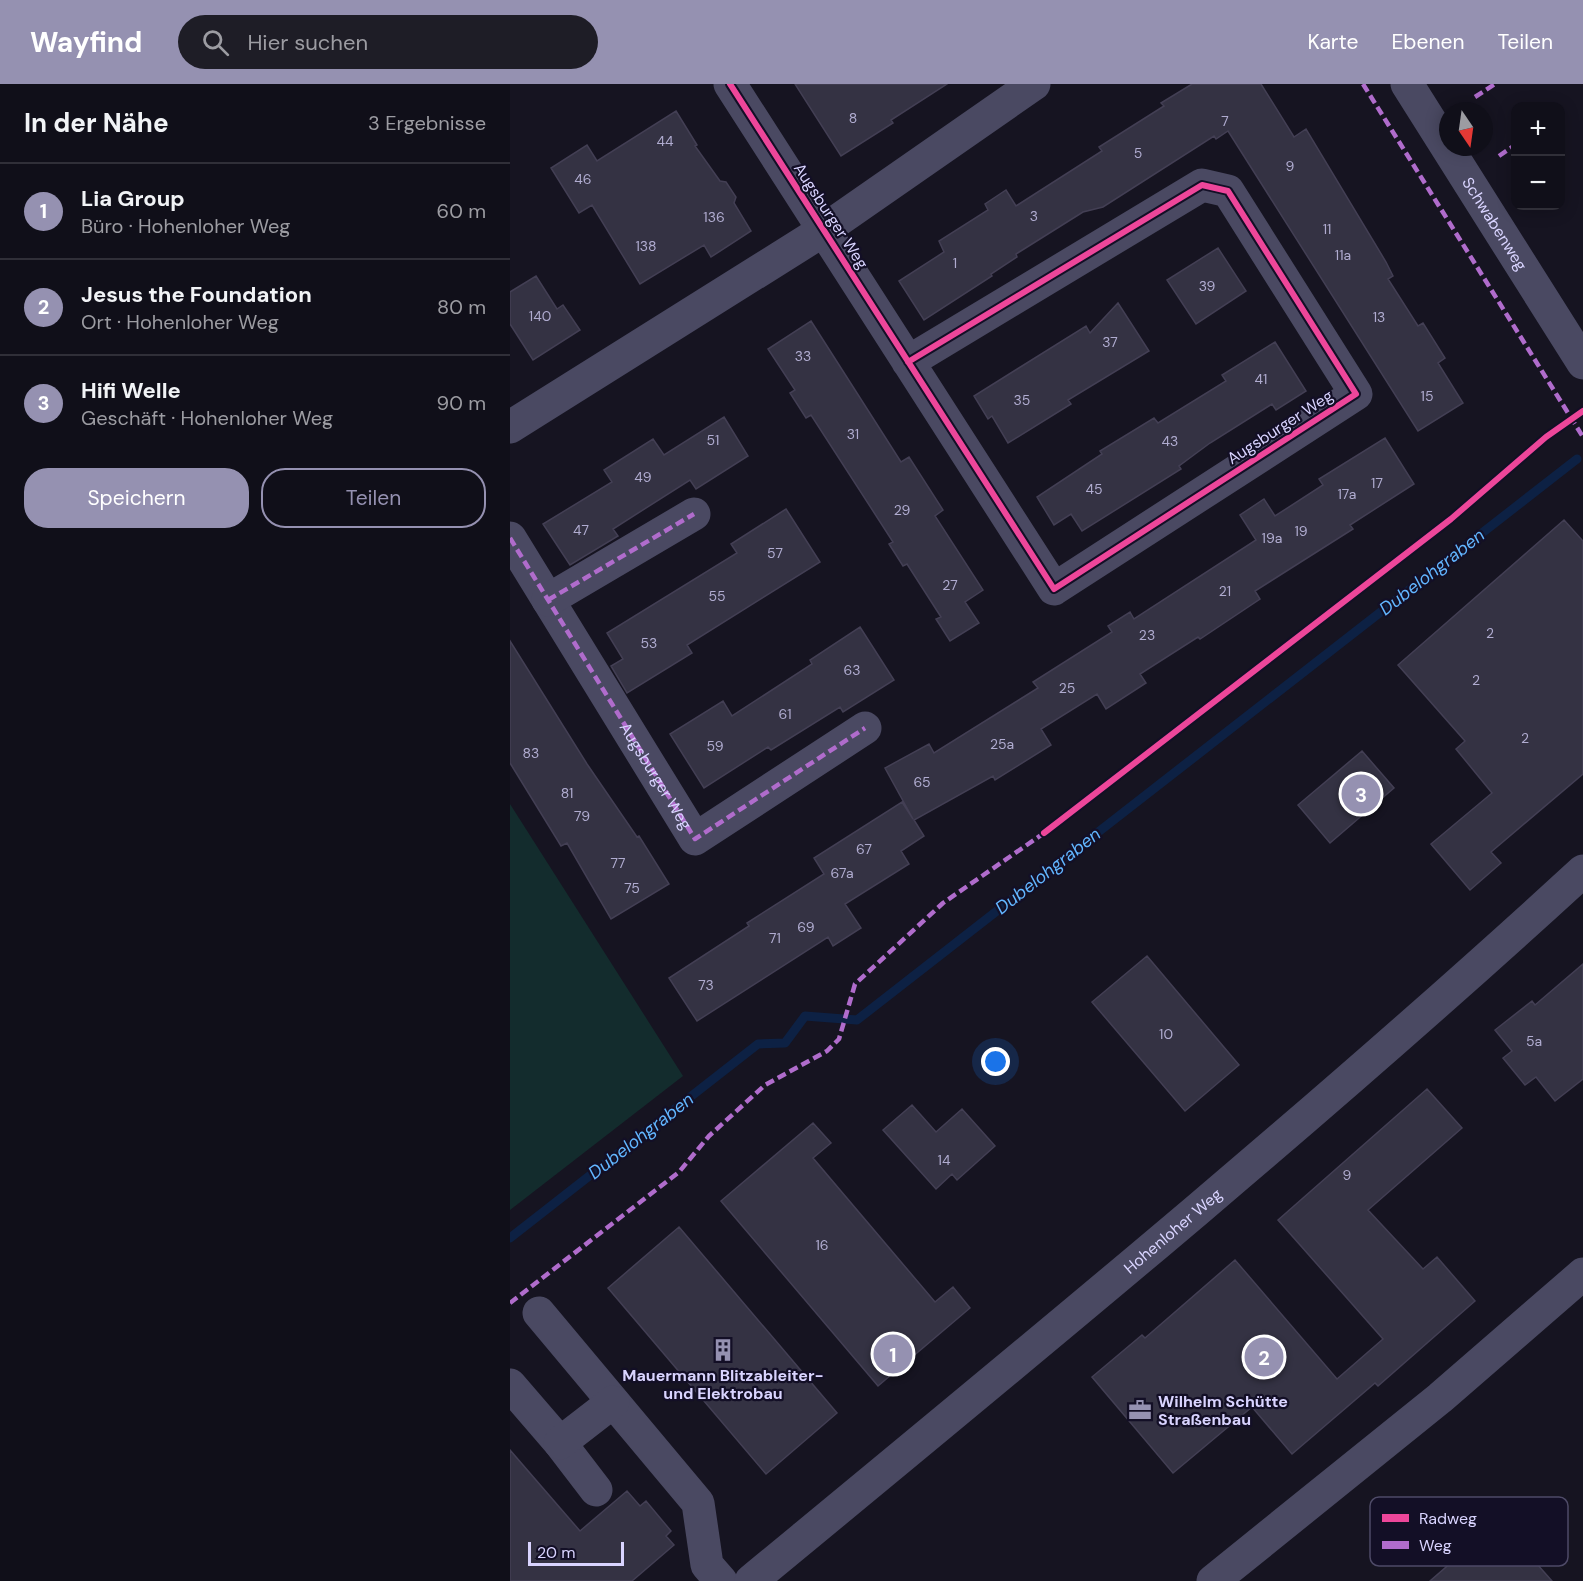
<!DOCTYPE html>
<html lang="de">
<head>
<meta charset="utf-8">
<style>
  :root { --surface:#100f19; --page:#1e1d26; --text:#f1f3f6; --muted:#9c9ca2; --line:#302f38; --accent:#9591b1 }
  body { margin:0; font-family:"DM Sans",sans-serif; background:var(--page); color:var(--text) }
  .controls { position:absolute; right:18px; top:18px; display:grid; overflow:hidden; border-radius:12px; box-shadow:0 3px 15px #0003 }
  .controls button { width:54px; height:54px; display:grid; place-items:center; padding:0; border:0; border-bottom:2px solid var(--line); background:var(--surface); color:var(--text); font:30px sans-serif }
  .compass { position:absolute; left:929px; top:18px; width:54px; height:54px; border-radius:50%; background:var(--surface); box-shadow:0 3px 15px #0003; rotate:167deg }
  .scale { position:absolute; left:18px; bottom:15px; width:96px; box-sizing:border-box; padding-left:6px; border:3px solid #d9d4ff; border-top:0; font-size:16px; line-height:21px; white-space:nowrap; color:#d9d4ff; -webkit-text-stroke:4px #130f26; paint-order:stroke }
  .you { position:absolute; left:486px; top:978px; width:21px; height:21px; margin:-15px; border:4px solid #fff; border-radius:50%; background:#1a73e8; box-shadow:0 0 0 9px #1a73e833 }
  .badge { display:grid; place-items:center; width:39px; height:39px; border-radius:50%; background:var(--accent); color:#fff; font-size:20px; font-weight:700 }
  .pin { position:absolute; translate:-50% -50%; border:3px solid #fff; box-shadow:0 2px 6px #0006 }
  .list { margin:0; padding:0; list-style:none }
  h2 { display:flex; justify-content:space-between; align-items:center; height:78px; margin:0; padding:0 24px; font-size:26px }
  h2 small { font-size:20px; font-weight:400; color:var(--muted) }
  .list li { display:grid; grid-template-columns:39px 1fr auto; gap:18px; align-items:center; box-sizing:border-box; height:96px; padding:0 24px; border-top:2px solid var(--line) }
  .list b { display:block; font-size:22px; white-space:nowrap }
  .list p { margin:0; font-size:20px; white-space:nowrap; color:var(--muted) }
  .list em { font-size:20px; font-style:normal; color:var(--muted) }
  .actions { display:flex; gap:12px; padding:18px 24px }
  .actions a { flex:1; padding:14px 0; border:2px solid var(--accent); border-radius:24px; text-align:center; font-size:21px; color:var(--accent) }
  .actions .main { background:var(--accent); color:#fff }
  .icon { flex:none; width:33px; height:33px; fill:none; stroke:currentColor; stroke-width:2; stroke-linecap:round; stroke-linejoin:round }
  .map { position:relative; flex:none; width:1073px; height:1497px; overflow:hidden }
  header { display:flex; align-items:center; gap:36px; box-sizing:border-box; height:84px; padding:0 30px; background:var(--accent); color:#fff }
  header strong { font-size:28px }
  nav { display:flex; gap:33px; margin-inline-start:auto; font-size:21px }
  .search { width:420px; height:54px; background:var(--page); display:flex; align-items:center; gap:15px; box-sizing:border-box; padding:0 21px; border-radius:33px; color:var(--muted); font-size:22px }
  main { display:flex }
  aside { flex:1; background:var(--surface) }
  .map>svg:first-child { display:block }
  .green { fill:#132c2d }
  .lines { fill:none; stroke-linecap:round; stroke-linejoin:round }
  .stream { stroke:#0d2144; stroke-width:9 }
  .building { fill:#343243; stroke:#433f54; stroke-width:1.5 }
  .minor { stroke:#4a4962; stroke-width:33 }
  .quiet { stroke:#b06ccc; stroke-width:4.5; stroke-dasharray:9 4.5; stroke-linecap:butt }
  .cycleway-casing { stroke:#130f26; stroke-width:10 }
  .cycleway { stroke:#ed469a; stroke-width:6 }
  .labels { text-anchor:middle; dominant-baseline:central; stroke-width:4.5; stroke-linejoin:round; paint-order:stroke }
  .number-label { font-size:14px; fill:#b0acd0 }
  .street-label { font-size:16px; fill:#d9d4ff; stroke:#130f26 }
  .poi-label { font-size:16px; font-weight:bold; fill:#d9d4ff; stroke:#130f26 }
  .water-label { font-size:18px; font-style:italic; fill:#62b6ff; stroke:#130f26 }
  .key { fill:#130f26; stroke:#4e4a67; stroke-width:1.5 }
  .key-label { font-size:16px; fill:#d9d4ff }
</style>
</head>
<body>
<header>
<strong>Wayfind</strong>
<div class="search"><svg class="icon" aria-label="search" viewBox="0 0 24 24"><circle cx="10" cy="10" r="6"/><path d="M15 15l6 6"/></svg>Hier suchen</div>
<nav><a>Karte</a><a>Ebenen</a><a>Teilen</a></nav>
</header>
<main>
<aside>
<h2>In der Nähe<small>3 Ergebnisse</small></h2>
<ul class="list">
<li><span class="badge">1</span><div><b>Lia Group</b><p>Büro · Hohenloher Weg</p></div><em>60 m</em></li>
<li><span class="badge">2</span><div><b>Jesus the Foundation</b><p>Ort · Hohenloher Weg</p></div><em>80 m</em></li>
<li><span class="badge">3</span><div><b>Hifi Welle</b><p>Geschäft · Hohenloher Weg</p></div><em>90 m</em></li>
</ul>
<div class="actions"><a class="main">Speichern</a><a>Teilen</a></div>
</aside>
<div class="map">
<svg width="1073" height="1497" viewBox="0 0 1073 1497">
  <rect width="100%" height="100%" fill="#161421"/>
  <!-- green -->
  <path class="green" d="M0 720 173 992 0 1126Z"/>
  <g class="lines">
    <!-- stream -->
    <path class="stream" d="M0 1154 248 960 275 959 295 932 347 936 1067 375"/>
  </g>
  <!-- building -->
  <path class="building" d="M285 0H437L381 36 383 39 331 72Z
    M682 0H751L784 53 796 45 876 178 883 192 878 195 908 242 913 239 935 274 928 279 953 319 908 347 718 47 706 55 704 52 593 123 573 128 506 170 507 173 481 190 482 192 414 236 389 197 434 168 429 157 478 126 475 120 496 106 506 122 592 67 589 63 654 22 651 19Z
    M166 27 187 61 185 62 210 97 216 98 226 113 224 119 241 147 201 173 194 161 130 200 82 121 69 129 41 84 77 61 87 77Z
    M708 164 736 207 686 240 657 196Z
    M26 192 47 225 53 221 70 246 23 276 0 240V208Z
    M608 219 639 267 558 316 561 320 498 359 482 332 478 335 464 312 576 242 580 249Z
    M301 237 391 378 399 373 433 426 425 432 473 506 455 518 469 539 440 557 426 535 431 533 397 480 393 482 379 460 383 458 301 331 296 334 280 309 285 306 258 265Z
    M765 258 796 307 766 326 762 320 700 359 669 382 671 385 572 447 561 430 544 441 527 413 592 370 590 367 644 334 648 339 716 297 712 291Z
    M214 333 238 372 186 405 180 396 103 445 108 452 60 481 33 440 102 398 94 386 143 355 154 371Z
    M875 354 904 400 840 441 843 445 745 507 750 515 690 555 688 553 630 590 636 599 596 625 587 610 531 645 541 661 485 696 483 692 404 736 414 752 391 767 399 780 335 820 351 844 323 862 318 853 187 937 159 894 239 842 237 839 314 790 304 774 392 718 403 735 375 684 419 660 424 669 528 604 523 598 602 548 598 542 620 528 624 535 746 456 730 431 754 415 765 432 813 401 809 395Z
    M276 425 310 478 177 561 182 569 117 609 101 582 113 575 97 549 227 469 221 460Z
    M1054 436 1073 457V690L981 768 991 779 960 806 921 760 982 709 946 665 955 657 888 581Z
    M350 543 384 596 333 628 330 623 261 666 258 663 194 704 160 650 213 617 222 632 302 580 300 576Z
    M0 557 77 680 127 753 129 752 159 800 101 835 57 759 51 762 0 679Z
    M852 667 884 704 820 759 788 721Z
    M637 872 729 981 675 1027 582 918Z
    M1073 880V995L1045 1017 1026 993 1015 1001 993 974 1002 967 985 946 1022 917 1025 921Z
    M917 1005 952 1044 858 1126 913 1185 927 1173 965 1217 868 1302 865 1299 782 1370 742 1323 663 1389 582 1293 632 1251 635 1254 725 1176 827 1295 873 1255 768 1136Z
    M402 1021 426 1048 452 1025 485 1062 447 1096 442 1090 426 1105 373 1046Z
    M303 1039 321 1059 303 1074 425 1218 443 1203 460 1224 368 1302 211 1117Z
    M169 1143 327 1329 256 1390 98 1204Z
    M0 1366 70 1447 117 1407 130 1422 136 1417 161 1447 156 1452 164 1461 122 1497H0Z
    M989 1437 1042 1497H920Z"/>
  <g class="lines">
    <!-- minor -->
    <g class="minor">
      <path d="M220 0C329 168 436 337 544 505L846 310 718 107 692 101 398 278"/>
      <path id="s1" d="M897 0 1073 279"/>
      <path d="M0 343 314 146 524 0"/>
      <path id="s2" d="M0 454 185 755 355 644"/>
      <path d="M38 516 184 430"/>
      <path d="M29 1229 188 1419 197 1481 211 1497"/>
      <path d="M0 1301 50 1359 86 1406"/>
      <path d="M50 1359 103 1318"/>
      <path id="s3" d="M241 1497C522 1265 804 1034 1073 787"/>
      <path d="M703 1497 930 1314 1073 1190"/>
    </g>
    <!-- quiet -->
    <path class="quiet" d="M853 0 1073 353
      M965 13 985 0
      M989 72 1005 61
      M0 454 185 755 355 644
      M38 516 184 430
      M0 1219 169 1088 199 1052 255 1001 317 967 329 955 345 900 433 819 537 747"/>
    <!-- cycleway casing -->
    <g class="cycleway-casing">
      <path id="cycleway" d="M220 0C329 168 436 337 544 505L846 310 718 107 692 101 398 278
        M534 749 941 435 1036 353 1073 327"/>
    </g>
    <!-- cycleway -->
    <use href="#cycleway" class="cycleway"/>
  </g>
  <!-- icons -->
  <defs>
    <g id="building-bare" transform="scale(1.8)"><path d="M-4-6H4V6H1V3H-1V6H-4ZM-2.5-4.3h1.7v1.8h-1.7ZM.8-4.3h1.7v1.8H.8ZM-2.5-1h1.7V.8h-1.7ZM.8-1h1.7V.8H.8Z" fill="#9591b1" stroke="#130f26" stroke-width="2.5" paint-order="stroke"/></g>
    <g id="office-bare" transform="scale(1.8)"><path d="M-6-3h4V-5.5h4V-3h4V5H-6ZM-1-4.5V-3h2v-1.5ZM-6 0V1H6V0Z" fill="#9591b1" stroke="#130f26" stroke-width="2.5" paint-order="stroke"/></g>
  </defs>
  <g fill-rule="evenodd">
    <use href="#building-bare" x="213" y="1266"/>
    <use href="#office-bare" x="630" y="1326"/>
  </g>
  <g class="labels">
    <!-- number labels -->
    <g class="number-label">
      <text x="343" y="34">8</text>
      <text x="715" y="37">7</text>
      <text x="155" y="57">44</text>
      <text x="628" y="69">5</text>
      <text x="780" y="82">9</text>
      <text x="73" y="95">46</text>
      <text x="524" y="132">3</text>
      <text x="204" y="133">136</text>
      <text x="817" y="145">11</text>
      <text x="136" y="162">138</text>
      <text x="833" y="171">11a</text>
      <text x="445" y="179">1</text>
      <text x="697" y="202">39</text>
      <text x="30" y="232">140</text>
      <text x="869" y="233">13</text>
      <text x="600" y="258">37</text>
      <text x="293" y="272">33</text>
      <text x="751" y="295">41</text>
      <text x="917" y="312">15</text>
      <text x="512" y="316">35</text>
      <text x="343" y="350">31</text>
      <text x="203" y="356">51</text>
      <text x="660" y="357">43</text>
      <text x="133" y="393">49</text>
      <text x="867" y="399">17</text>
      <text x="584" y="405">45</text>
      <text x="837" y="410">17a</text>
      <text x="392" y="426">29</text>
      <text x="71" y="446">47</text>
      <text x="791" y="447">19</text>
      <text x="762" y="454">19a</text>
      <text x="265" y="469">57</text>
      <text x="440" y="501">27</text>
      <text x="715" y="507">21</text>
      <text x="207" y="512">55</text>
      <text x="980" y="549">2</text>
      <text x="637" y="551">23</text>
      <text x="139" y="559">53</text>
      <text x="342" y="586">63</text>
      <text x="966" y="596">2</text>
      <text x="557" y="604">25</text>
      <text x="275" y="630">61</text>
      <text x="1015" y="654">2</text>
      <text x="492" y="660">25a</text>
      <text x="205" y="662">59</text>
      <text x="21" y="669">83</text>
      <text x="412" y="698">65</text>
      <text x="57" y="709">81</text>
      <text x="72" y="732">79</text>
      <text x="354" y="765">67</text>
      <text x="108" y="779">77</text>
      <text x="332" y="789">67a</text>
      <text x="122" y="804">75</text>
      <text x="296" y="843">69</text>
      <text x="265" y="854">71</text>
      <text x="196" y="901">73</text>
      <text x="656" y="950">10</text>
      <text x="1024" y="957">5a</text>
      <text x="434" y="1076">14</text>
      <text x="837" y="1091">9</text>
      <text x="312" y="1161">16</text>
    </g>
    <!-- street labels -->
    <g class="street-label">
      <text transform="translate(321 132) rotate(57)">Augsburger Weg</text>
      <text stroke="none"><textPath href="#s1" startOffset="165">Schwabenweg</textPath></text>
      <text transform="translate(770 343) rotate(-33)">Augsburger Weg</text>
      <text stroke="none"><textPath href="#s2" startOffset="279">Augsburger Weg</textPath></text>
      <text stroke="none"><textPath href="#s3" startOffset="548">Hohenloher Weg</textPath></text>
    </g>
    <!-- poi labels -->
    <g class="poi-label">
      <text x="213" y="1291">Mauermann Blitzableiter-<tspan x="213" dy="18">und Elektrobau</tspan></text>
      <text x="648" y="1317" text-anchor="start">Wilhelm Schütte<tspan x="648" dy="18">Straßenbau</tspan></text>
    </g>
    <!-- water labels -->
    <g class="water-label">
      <text transform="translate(922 488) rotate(-38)">Dubelohgraben</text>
      <text transform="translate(538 787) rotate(-38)">Dubelohgraben</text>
      <text transform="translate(131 1052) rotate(-38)">Dubelohgraben</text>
    </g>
  </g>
  <!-- legend -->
  <rect x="860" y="1413" width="198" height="69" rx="9" class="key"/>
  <rect x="872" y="1430" width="27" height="8" fill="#ed469a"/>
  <rect x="872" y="1457" width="27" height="8" fill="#b06ccc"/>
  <g class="key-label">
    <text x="909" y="1440">Radweg</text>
    <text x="909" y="1467">Weg</text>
  </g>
</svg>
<div class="controls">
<button>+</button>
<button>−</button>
</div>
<svg class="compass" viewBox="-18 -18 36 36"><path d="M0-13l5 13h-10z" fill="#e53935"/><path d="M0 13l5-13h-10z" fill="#9c9ca2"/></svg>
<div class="scale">20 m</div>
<div class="you"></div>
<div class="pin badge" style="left:383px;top:1270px">1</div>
<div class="pin badge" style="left:754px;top:1273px">2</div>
<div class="pin badge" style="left:851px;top:710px">3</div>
</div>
</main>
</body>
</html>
